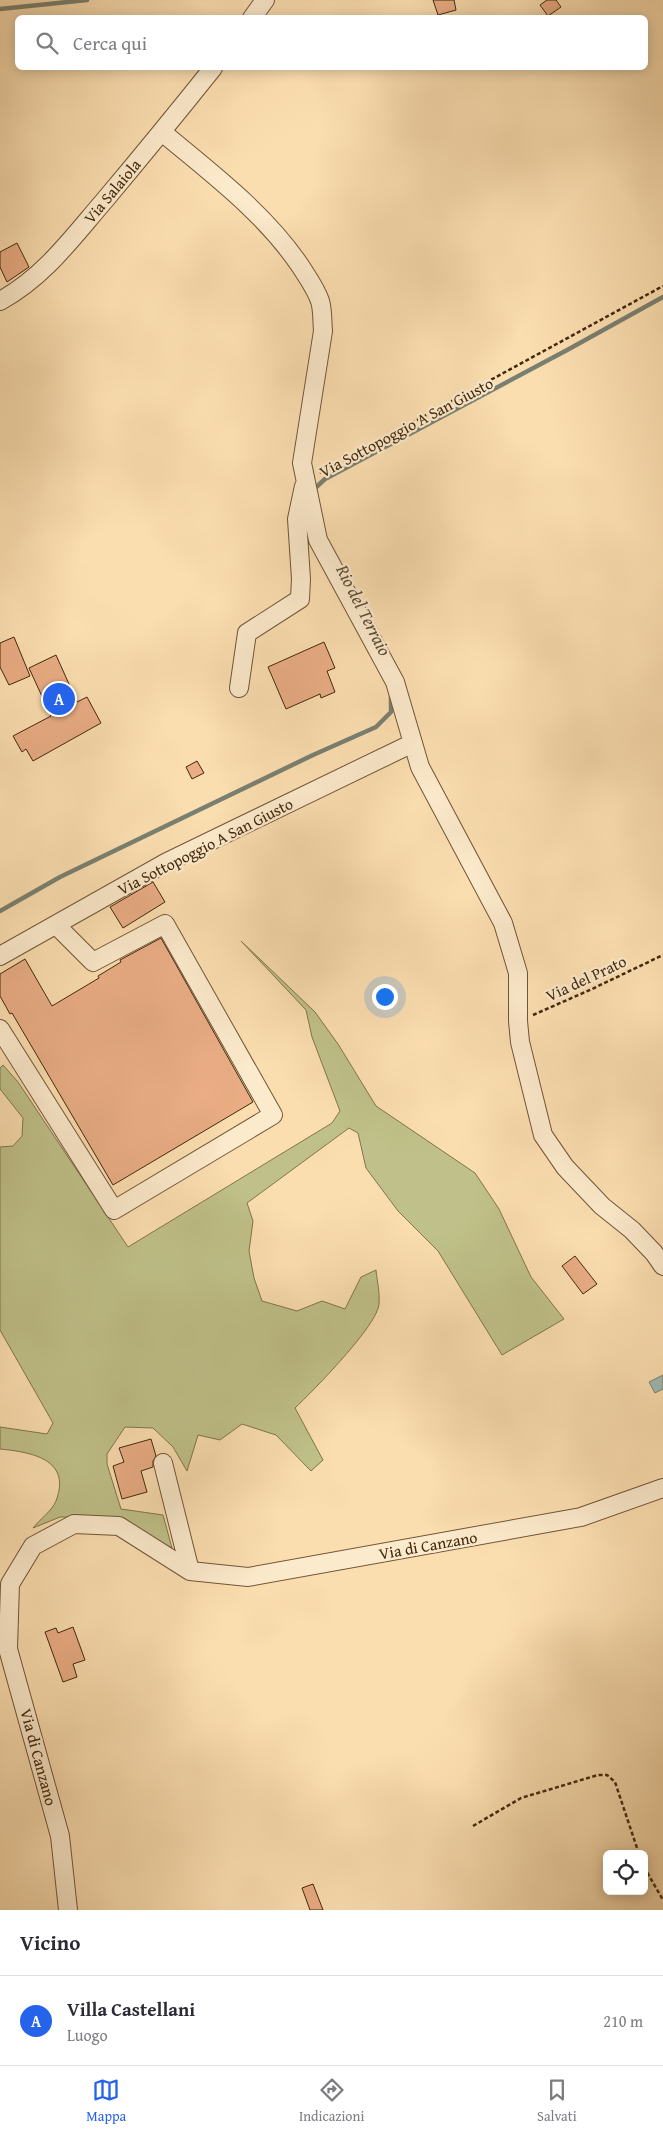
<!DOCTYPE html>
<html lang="it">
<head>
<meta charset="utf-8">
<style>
  :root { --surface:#fff; --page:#f7f7f7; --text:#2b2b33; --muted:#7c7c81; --line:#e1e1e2; --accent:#2563eb }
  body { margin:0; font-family:"Gentium Book Plus",serif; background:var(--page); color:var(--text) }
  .controls { position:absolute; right:15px; bottom:15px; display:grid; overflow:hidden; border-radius:8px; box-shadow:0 2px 12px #0003 }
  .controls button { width:45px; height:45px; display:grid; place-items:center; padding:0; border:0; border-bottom:1px solid var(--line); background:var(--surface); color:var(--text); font:25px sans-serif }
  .you { position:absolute; left:384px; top:996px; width:18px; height:18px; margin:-12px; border:4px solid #fff; border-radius:50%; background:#1a73e8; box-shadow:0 0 0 8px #1a73e833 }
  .badge { display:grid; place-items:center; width:32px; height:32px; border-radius:50%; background:var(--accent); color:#fff; font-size:16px; font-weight:700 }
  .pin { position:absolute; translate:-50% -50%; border:2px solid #fff; box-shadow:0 1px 5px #0006 }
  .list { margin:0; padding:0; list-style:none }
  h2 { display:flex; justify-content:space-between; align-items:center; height:65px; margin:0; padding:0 20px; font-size:21px }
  h2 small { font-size:16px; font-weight:400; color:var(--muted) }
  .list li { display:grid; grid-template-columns:32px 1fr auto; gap:15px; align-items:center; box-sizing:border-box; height:90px; padding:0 20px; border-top:1px solid var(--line) }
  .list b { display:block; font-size:19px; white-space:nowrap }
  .list p { margin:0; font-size:16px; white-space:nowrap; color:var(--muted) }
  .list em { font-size:16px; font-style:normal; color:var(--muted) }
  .icon { flex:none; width:28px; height:28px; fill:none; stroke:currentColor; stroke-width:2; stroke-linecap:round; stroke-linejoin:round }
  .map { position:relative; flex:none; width:663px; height:1910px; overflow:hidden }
  .search { position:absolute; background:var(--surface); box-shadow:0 2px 12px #0003; left:15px; right:15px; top:15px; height:55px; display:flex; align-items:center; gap:12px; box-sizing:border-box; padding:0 18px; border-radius:8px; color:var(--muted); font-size:19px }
  .sheet { height:155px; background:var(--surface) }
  nav { display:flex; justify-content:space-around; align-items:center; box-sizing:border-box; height:70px; border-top:1px solid var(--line); background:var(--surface); font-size:14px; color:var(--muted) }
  nav a { display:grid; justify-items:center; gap:2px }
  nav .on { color:var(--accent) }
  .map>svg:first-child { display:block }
  .green { fill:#c0c18a; stroke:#81744c }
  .water { fill:#a0bbb4; stroke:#7a8071 }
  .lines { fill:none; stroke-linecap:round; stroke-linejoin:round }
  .stream { stroke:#7a8071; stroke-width:4.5 }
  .building { fill:#eaad85; stroke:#42280d }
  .minor-casing { stroke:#705636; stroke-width:20 }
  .path { stroke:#42280d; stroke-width:2.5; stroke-dasharray:4 2.5; stroke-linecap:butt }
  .minor { stroke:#fceacc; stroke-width:18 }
  .labels { text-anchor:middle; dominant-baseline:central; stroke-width:4.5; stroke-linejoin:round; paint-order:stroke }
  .street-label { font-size:16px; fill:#42280d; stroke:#fceacc }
  .water-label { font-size:18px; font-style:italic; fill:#5a4d37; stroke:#fceacc }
</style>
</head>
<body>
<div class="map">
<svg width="663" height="1910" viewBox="0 0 663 1910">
  <rect width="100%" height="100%" fill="#fbdeb0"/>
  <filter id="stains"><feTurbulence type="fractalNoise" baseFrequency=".004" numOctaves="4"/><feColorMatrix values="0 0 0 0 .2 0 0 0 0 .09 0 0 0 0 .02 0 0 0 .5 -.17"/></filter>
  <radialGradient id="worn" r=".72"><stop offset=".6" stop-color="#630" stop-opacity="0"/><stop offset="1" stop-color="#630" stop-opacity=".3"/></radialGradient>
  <!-- green -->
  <path class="green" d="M241 941 315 1012 338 1044 376 1106 475 1173 499 1209 531 1277 564 1319 502 1355 438 1251 398 1211 366 1168 358 1133 349 1128 247 1203 253 1221 249 1251 254 1278 262 1301 297 1311 322 1301 345 1309 361 1277 376 1270C377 1281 380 1293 379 1304 378 1325 312 1392 295 1408L323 1460 311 1471 276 1435 242 1424 220 1440 198 1435 187 1471 173 1447 153 1428 125 1427 107 1454V1464L121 1509 163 1515 172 1548 110 1517H60L33 1528C39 1520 52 1511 56 1501 72 1459 31 1452 0 1449V1427L47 1434 53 1423 0 1330V1147L13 1146 22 1136 23 1118 0 1089V1068L3 1065 18 1082 128 1247 332 1123 340 1111 312 1037 306 1010Z"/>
  <!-- water -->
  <path class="water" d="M663 1375V1389L655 1393 649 1382Z"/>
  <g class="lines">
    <!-- stream -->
    <path class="stream" d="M0 9 87 0
      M312 491 325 479 569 349 663 297
      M0 911 60 877 313 755 376 727 391 712V693"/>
  </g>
  <!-- building -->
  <path class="building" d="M433 0H454L456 10 438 15Z
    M547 0H556L561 7 548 16 540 5Z
    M17 243 29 267 7 282 0 267V252Z
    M14 637 30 676 9 685 0 667V643Z
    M324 642 335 668 327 671 335 692 321 698 320 694 286 709 268 667Z
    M56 655 77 702 87 697 101 723 33 761 26 749 22 752 13 736 51 716 29 668Z
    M197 761 204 773 192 779 186 767Z
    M153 882 165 902 123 928 110 907Z
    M161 938 253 1102 113 1185 12 1013 10 1014 0 996V974L25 959 52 1006 99 978 98 976 121 962 120 960Z
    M575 1256 597 1284 583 1294 562 1266Z
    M151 1439 156 1456 153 1461V1467L141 1471 147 1492 122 1499 113 1466 124 1462 119 1448Z
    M73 1627 85 1660 73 1664 77 1677 63 1682 45 1632 56 1628 58 1633Z
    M313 1884 323 1910H310L302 1888Z"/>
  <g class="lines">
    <!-- minor casing -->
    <g class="minor-casing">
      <path id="minor" d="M252 18 265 0
        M162 132C211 173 265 213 301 267 308 278 316 289 320 301 323 311 322 321 323 331L302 463 318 540 395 682 420 767 503 923 518 973V1021L520 1042 543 1135 565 1167 602 1206 632 1230 654 1253 663 1266
        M0 301C44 277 72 238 104 201 141 157 177 113 213 68
        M239 688 247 633 300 599 301 579 297 519 304 486
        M0 956 167 862 413 743
        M0 1029 114 1210 273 1115 165 924 93 962 56 925
        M163 1463 190 1571
        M68 1910 60 1836 8 1649 10 1584 33 1546 74 1524 119 1526 190 1571 248 1577 581 1517 663 1488"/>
    </g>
    <!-- path -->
    <path class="path" d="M320 473 663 286
      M533 1015 592 989 663 955
      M473 1826 521 1798 598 1775H607L615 1782 639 1854
      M644 1867 663 1900"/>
    <!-- minor -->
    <use href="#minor" class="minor"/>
  </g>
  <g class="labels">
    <!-- street labels -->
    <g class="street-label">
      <text transform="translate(112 191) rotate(-50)">Via Salaiola</text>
      <text transform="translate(406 427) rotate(-28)">Via Sottopoggio A San Giusto</text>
      <text transform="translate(205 846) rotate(-27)">Via Sottopoggio A San Giusto</text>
      <text transform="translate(586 978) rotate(-25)">Via del Prato</text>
      <text transform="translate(428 1545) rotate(-10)">Via di Canzano</text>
      <text transform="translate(39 1757) rotate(75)">Via di Canzano</text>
    </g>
    <!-- water labels -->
    <g class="water-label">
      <text transform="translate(364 610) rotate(63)">Rio del Terraio</text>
    </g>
  </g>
  <rect width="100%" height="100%" filter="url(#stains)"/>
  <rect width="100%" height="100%" fill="url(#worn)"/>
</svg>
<div class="controls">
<button><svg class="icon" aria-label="locate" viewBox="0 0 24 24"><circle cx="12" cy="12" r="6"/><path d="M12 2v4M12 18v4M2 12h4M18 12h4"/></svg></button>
</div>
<div class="you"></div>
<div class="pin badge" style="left:59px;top:699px">A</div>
<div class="search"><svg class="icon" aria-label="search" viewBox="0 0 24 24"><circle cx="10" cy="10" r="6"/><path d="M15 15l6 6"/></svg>Cerca qui</div>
</div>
<section class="sheet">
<h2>Vicino<small></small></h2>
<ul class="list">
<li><span class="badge">A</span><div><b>Villa Castellani</b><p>Luogo</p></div><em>210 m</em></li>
</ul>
</section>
<nav>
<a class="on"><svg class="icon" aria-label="map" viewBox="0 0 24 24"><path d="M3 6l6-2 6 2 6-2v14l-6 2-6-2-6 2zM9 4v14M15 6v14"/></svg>Mappa</a>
<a><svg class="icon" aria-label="directions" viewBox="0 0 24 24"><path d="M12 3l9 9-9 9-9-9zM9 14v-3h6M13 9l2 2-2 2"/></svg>Indicazioni</a>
<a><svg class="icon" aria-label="saved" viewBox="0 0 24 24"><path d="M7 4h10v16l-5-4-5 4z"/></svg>Salvati</a>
</nav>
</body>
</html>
